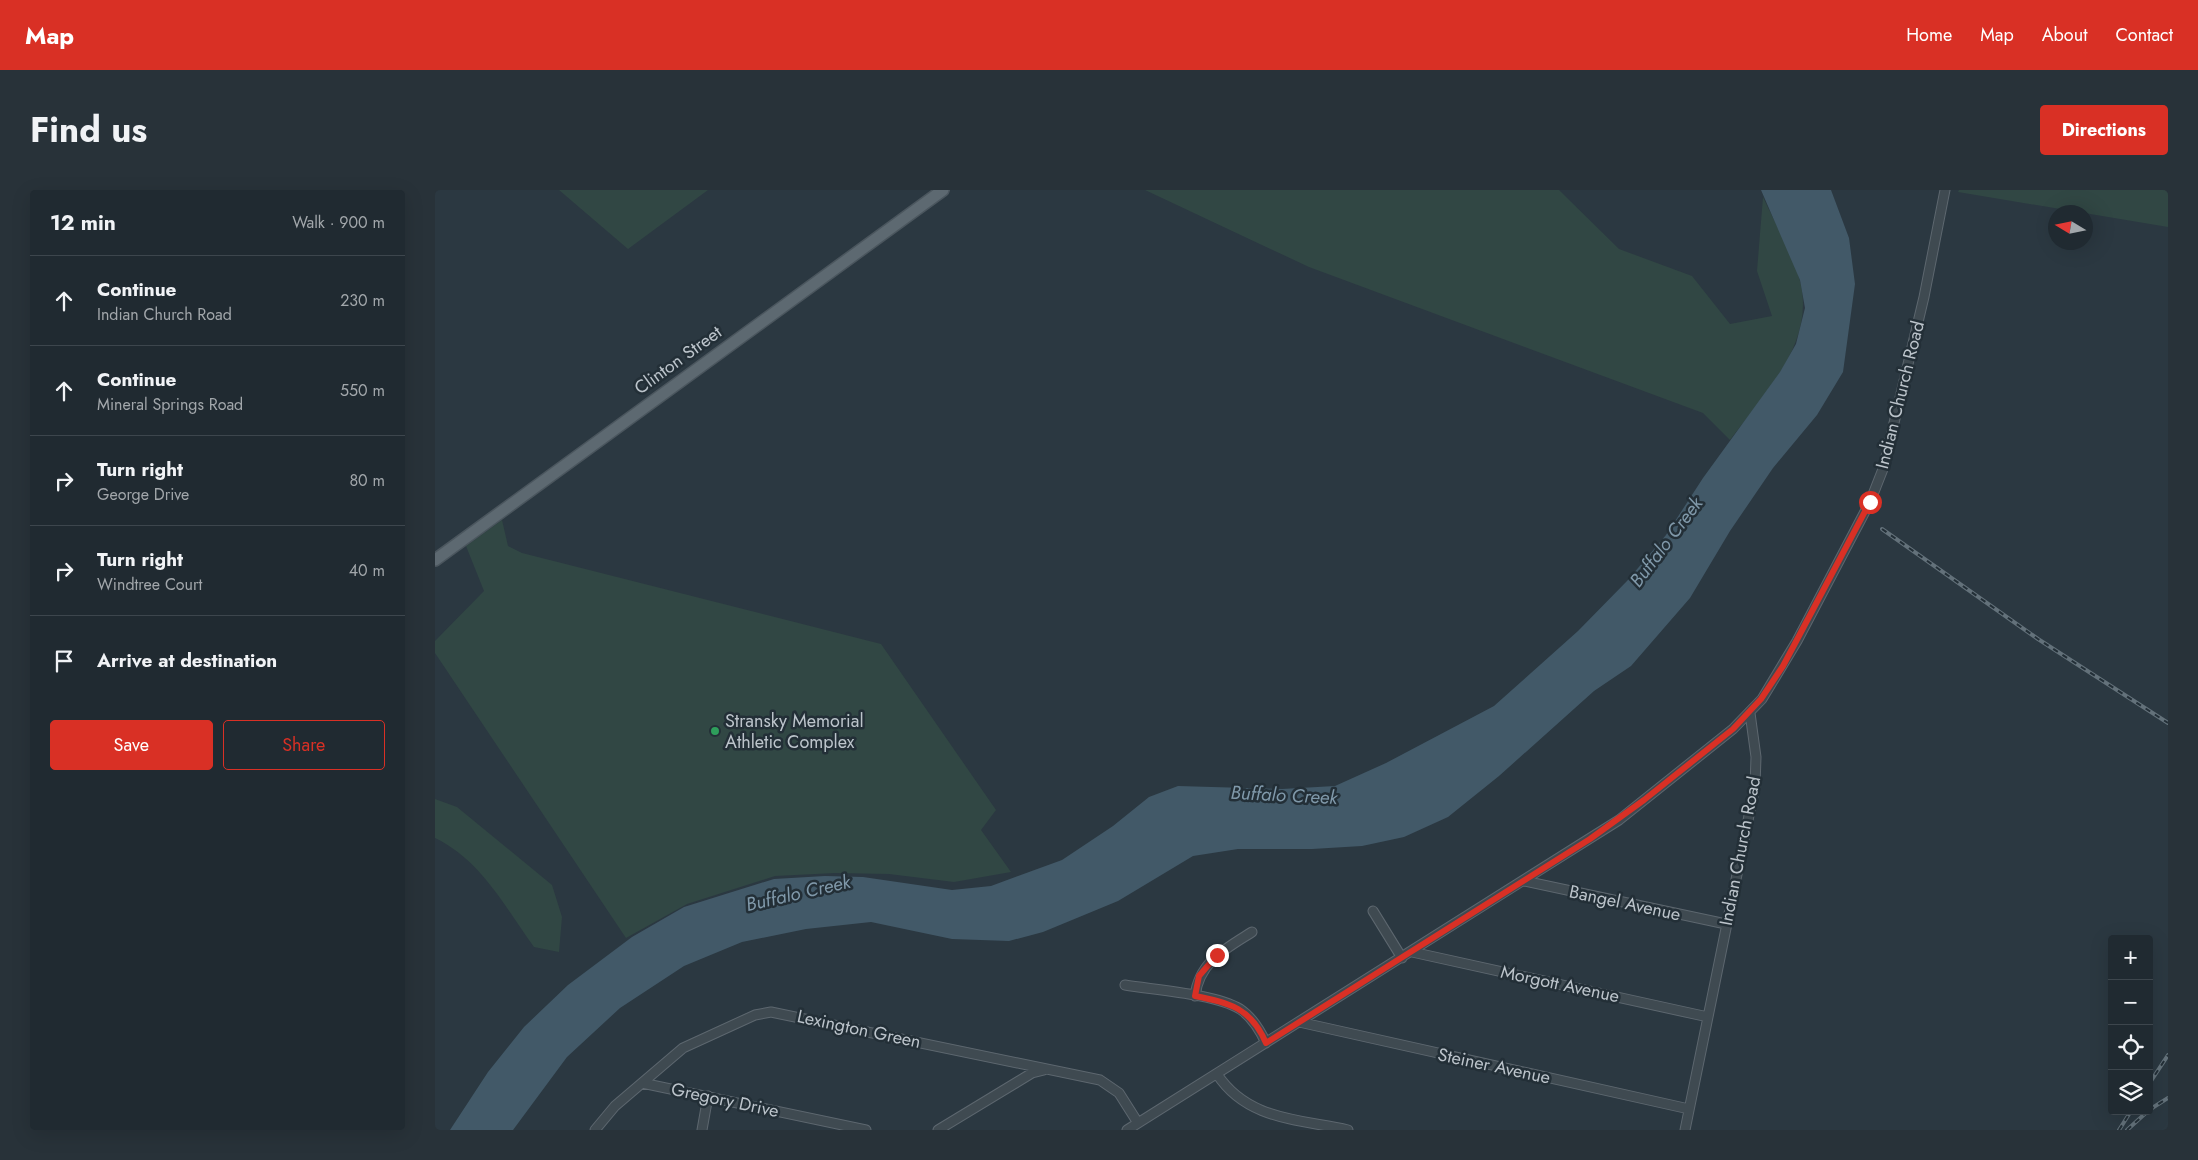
<!DOCTYPE html>
<html lang="en">
<head>
<meta charset="utf-8">
<style>
  :root { --surface:#202a31; --page:#283239; --text:#f1f3f6; --muted:#a2a7ab; --line:#3d464d; --accent:#d93025 }
  body { margin:0; font-family:Jost,sans-serif; background:var(--page); color:var(--text) }
  .controls { position:absolute; right:15px; bottom:15px; display:grid; overflow:hidden; border-radius:5px; box-shadow:0 5px 20px #0002 }
  .controls button { width:45px; height:45px; display:grid; place-items:center; padding:0; border:0; border-bottom:1px solid var(--line); background:var(--surface); color:var(--text); font:25px sans-serif }
  .compass { position:absolute; left:1613px; top:15px; width:45px; height:45px; border-radius:50%; background:var(--surface); box-shadow:0 5px 20px #0002; rotate:280deg }
  .stop { position:absolute; width:15px; height:15px; margin:-11px; border:4px solid #d93025; border-radius:50%; background:#fff }
  .stop.end { background:#d93025; border-color:#fff; box-shadow:0 1px 5px #0008 }
  .list { margin:0; padding:0; list-style:none }
  h2 { display:flex; justify-content:space-between; align-items:center; height:65px; margin:0; padding:0 20px; font-size:21px }
  h2 small { font-size:16px; font-weight:400; color:var(--muted) }
  .list li { display:grid; grid-template-columns:32px 1fr auto; gap:15px; align-items:center; box-sizing:border-box; height:90px; padding:0 20px; border-top:1px solid var(--line) }
  .list b { display:block; font-size:19px; white-space:nowrap }
  .list p { margin:0; font-size:16px; white-space:nowrap; color:var(--muted) }
  .list em { font-size:16px; font-style:normal; color:var(--muted) }
  .actions { display:flex; gap:10px; padding:15px 20px }
  .actions a { flex:1; padding:11px 0; border:1px solid var(--accent); border-radius:5px; text-align:center; font-size:18px; color:var(--accent) }
  .actions .main { background:var(--accent); color:#fff }
  .icon { flex:none; width:28px; height:28px; fill:none; stroke:currentColor; stroke-width:2; stroke-linecap:round; stroke-linejoin:round }
  .map { position:relative; flex:none; width:1733px; height:940px; overflow:hidden; border-radius:5px }
  header { display:flex; align-items:center; gap:30px; box-sizing:border-box; height:70px; padding:0 25px; background:var(--accent); color:#fff }
  header strong { font-size:24px }
  nav { display:flex; gap:28px; margin-inline-start:auto; font-size:18px }
  .intro { display:flex; align-items:center; justify-content:space-between; box-sizing:border-box; height:120px; padding:0 30px }
  h1 { margin:0; font-size:35px }
  .button { padding:12px 22px; border-radius:5px; background:var(--accent); color:#fff; font-size:18px; font-weight:700 }
  main { display:flex; gap:30px; padding:0 30px }
  aside { flex:1; background:var(--surface); border-radius:5px; box-shadow:0 5px 20px #0002 }
  .map>svg:first-child { display:block }
  .green { fill:#314744 }
  .water { fill:#425968 }
  .lines { fill:none; stroke-linecap:round; stroke-linejoin:round }
  .minor-casing { stroke:#5d676f; stroke-width:11 }
  .major-casing { stroke:#4b565e; stroke-width:14 }
  .minor { stroke:#3f4a51; stroke-width:9 }
  .major { stroke:#5d6971; stroke-width:11 }
  .rail-casing { stroke:#63717a; stroke-width:4 }
  .rail { stroke:#232f37; stroke-width:2; stroke-dasharray:5.5; stroke-linecap:butt }
  .route { stroke:#d93025; stroke-width:6 }
  .leisure-dot { fill:#2e9e5b; stroke:#232f37; stroke-width:2 }
  .labels { text-anchor:middle; dominant-baseline:central; stroke-width:5; stroke-linejoin:round; paint-order:stroke }
  .street-label { font-size:18px; fill:#bcc4cb; stroke:#232f37 }
  .poi-label { font-size:18px; fill:#bcc4cb; stroke:#232f37; text-anchor:start }
  .water-label { font-size:19px; font-style:italic; fill:#8099aa; stroke:#232f37 }
</style>
</head>
<body>
<header>
<strong>Map</strong>
<nav><a>Home</a><a>Map</a><a>About</a><a>Contact</a></nav>
</header>
<div class="intro"><h1>Find us</h1><a class="button">Directions</a></div>
<main>
<aside>
<h2>12 min<small>Walk · 900 m</small></h2>
<ul class="list">
<li><svg class="icon" aria-label="ahead" viewBox="0 0 24 24"><path d="M12 20V5M6 11l6-6 6 6"/></svg><div><b>Continue</b><p>Indian Church Road</p></div><em>230 m</em></li>
<li><svg class="icon" aria-label="ahead" viewBox="0 0 24 24"><path d="M12 20V5M6 11l6-6 6 6"/></svg><div><b>Continue</b><p>Mineral Springs Road</p></div><em>550 m</em></li>
<li><svg class="icon" aria-label="right" viewBox="0 0 24 24"><path d="M7 20v-9h11M14 6l5 5-5 5"/></svg><div><b>Turn right</b><p>George Drive</p></div><em>80 m</em></li>
<li><svg class="icon" aria-label="right" viewBox="0 0 24 24"><path d="M7 20v-9h11M14 6l5 5-5 5"/></svg><div><b>Turn right</b><p>Windtree Court</p></div><em>40 m</em></li>
<li><svg class="icon" aria-label="arrive" viewBox="0 0 24 24"><path d="M6 21V4h12l-3 4 3 4H6"/></svg><div><b>Arrive at destination</b></div></li>
</ul>
<div class="actions"><a class="main">Save</a><a>Share</a></div>
</aside>
<div class="map">
<svg width="1733" height="940" viewBox="0 0 1733 940">
  <rect width="100%" height="100%" fill="#2b3841"/>
  <!-- green -->
  <path class="green" d="M124 0H273L193 59Z
    M710 0H1124L1184 59 1257 86 1295 134 1337 126 1322 81 1328 7C1339 31 1359 67 1365 91 1381 153 1329 204 1295 250L1268 223 874 77Z
    M1524 0H1733V37L1523 2Z
    M67 330 73 356 87 363 446 454 561 620 546 640 576 682 519 692 454 684 400 683 340 686 252 714 191 748 0 463V451L49 401 31 356Z
    M0 609 22 617 117 695 127 727 124 762 99 757C70 717 46 670 0 648Z"/>
  <!-- water -->
  <path class="water" d="M1326 0H1396L1414 48 1420 94 1408 182 1382 225 1338 278 1295 341 1255 408 1196 476 1159 501 1064 586 1013 627 969 647 927 656 877 659H803L758 666 683 711 608 742 574 751 517 749 436 732 371 739 307 752 249 776 185 818 132 867 78 940H15L53 882 89 837 133 795 197 747 249 717 339 689 390 686 428 687 517 700 556 696 627 670 678 636 714 607 743 596 847 599 900 596 951 573 1059 516 1143 441 1192 391 1231 345 1268 288 1345 182 1361 154 1370 118 1365 90Z"/>
  <g class="lines">
    <!-- minor casing -->
    <g class="minor-casing">
      <path id="minor" d="M1089 691 1291 734
        M938 721 967 768
        M977 762 1273 827
        M690 795C721 800 780 804 805 819 817 827 825 840 831 853
        M760 806C764 772 790 759 817 742
        M864 832 1254 919
        M782 884C812 930 863 929 913 940
        M207 893 431 940
        M160 940 180 916 248 858 320 825 336 822 665 890 684 903 703 933
        M267 940 273 906
        M503 940 597 883 609 880
        M692 940 1184 630 1298 539 1327 509 1362 451 1435 312 1448 279 1489 107 1510 0
        M1250 940 1320 596 1321 567 1315 523"/>
    </g>
    <!-- major casing -->
    <g class="major-casing">
      <path id="major" d="M0 370 508 0"/>
    </g>
    <!-- minor -->
    <use href="#minor" class="minor"/>
    <!-- major -->
    <use href="#major" class="major"/>
    <!-- rail casing -->
    <g class="rail-casing">
      <path id="rail" d="M1447 339 1603 449 1733 533
        M1714 894 1733 865
        M1714 920 1733 908
        M1684 940 1696 921
        M1692 940 1713 921"/>
    </g>
    <!-- rail -->
    <use href="#rail" class="rail"/>
  </g>
  <g class="lines">
    <!-- route -->
    <path class="route" d="M782 765 764 786 760 806C795 813 816 818 831 853L1155 649 1209 610 1298 539 1326 509 1348 476 1435 312"/>
  </g>
  <!-- markers -->
  <circle class="leisure-dot" cx="280" cy="541" r="5"/>
  <g class="labels">
    <!-- street labels -->
    <g class="street-label">
      <text transform="translate(243 170) rotate(-36)">Clinton Street</text>
      <text transform="translate(1465 205) rotate(-76)">Indian Church Road</text>
      <text transform="translate(1305 661) rotate(-79)">Indian Church Road</text>
      <text transform="translate(1190 713) rotate(12)">Bangel Avenue</text>
      <text transform="translate(1125 794) rotate(12)">Morgott Avenue</text>
      <text transform="translate(424 839) rotate(12)">Lexington Green</text>
      <text transform="translate(1059 876) rotate(12)">Steiner Avenue</text>
      <text transform="translate(290 910) rotate(12)">Gregory Drive</text>
    </g>
    <!-- poi labels -->
    <g class="poi-label">
      <text x="290" y="531">Stransky Memorial<tspan x="290" dy="21">Athletic Complex</tspan></text>
    </g>
    <!-- water labels -->
    <g class="water-label">
      <text transform="translate(1231 352) rotate(-53)">Buffalo Creek</text>
      <text transform="translate(849 605) rotate(3)">Buffalo Creek</text>
      <text transform="translate(363 703) rotate(-13)">Buffalo Creek</text>
    </g>
  </g>
</svg>
<div class="controls">
<button>+</button>
<button>−</button>
<button><svg class="icon" aria-label="locate" viewBox="0 0 24 24"><circle cx="12" cy="12" r="6"/><path d="M12 2v4M12 18v4M2 12h4M18 12h4"/></svg></button>
<button><svg class="icon" aria-label="layers" viewBox="0 0 24 24"><path d="M12 4l9 5-9 5-9-5zM3 14l9 5 9-5"/></svg></button>
</div>
<svg class="compass" viewBox="-18 -18 36 36"><path d="M0-13l5 13h-10z" fill="#e53935"/><path d="M0 13l5-13h-10z" fill="#a2a7ab"/></svg>
<div class="stop" style="left:1435px;top:312px"></div>
<div class="stop end" style="left:782px;top:765px"></div>
</div>
</main>
</body>
</html>
